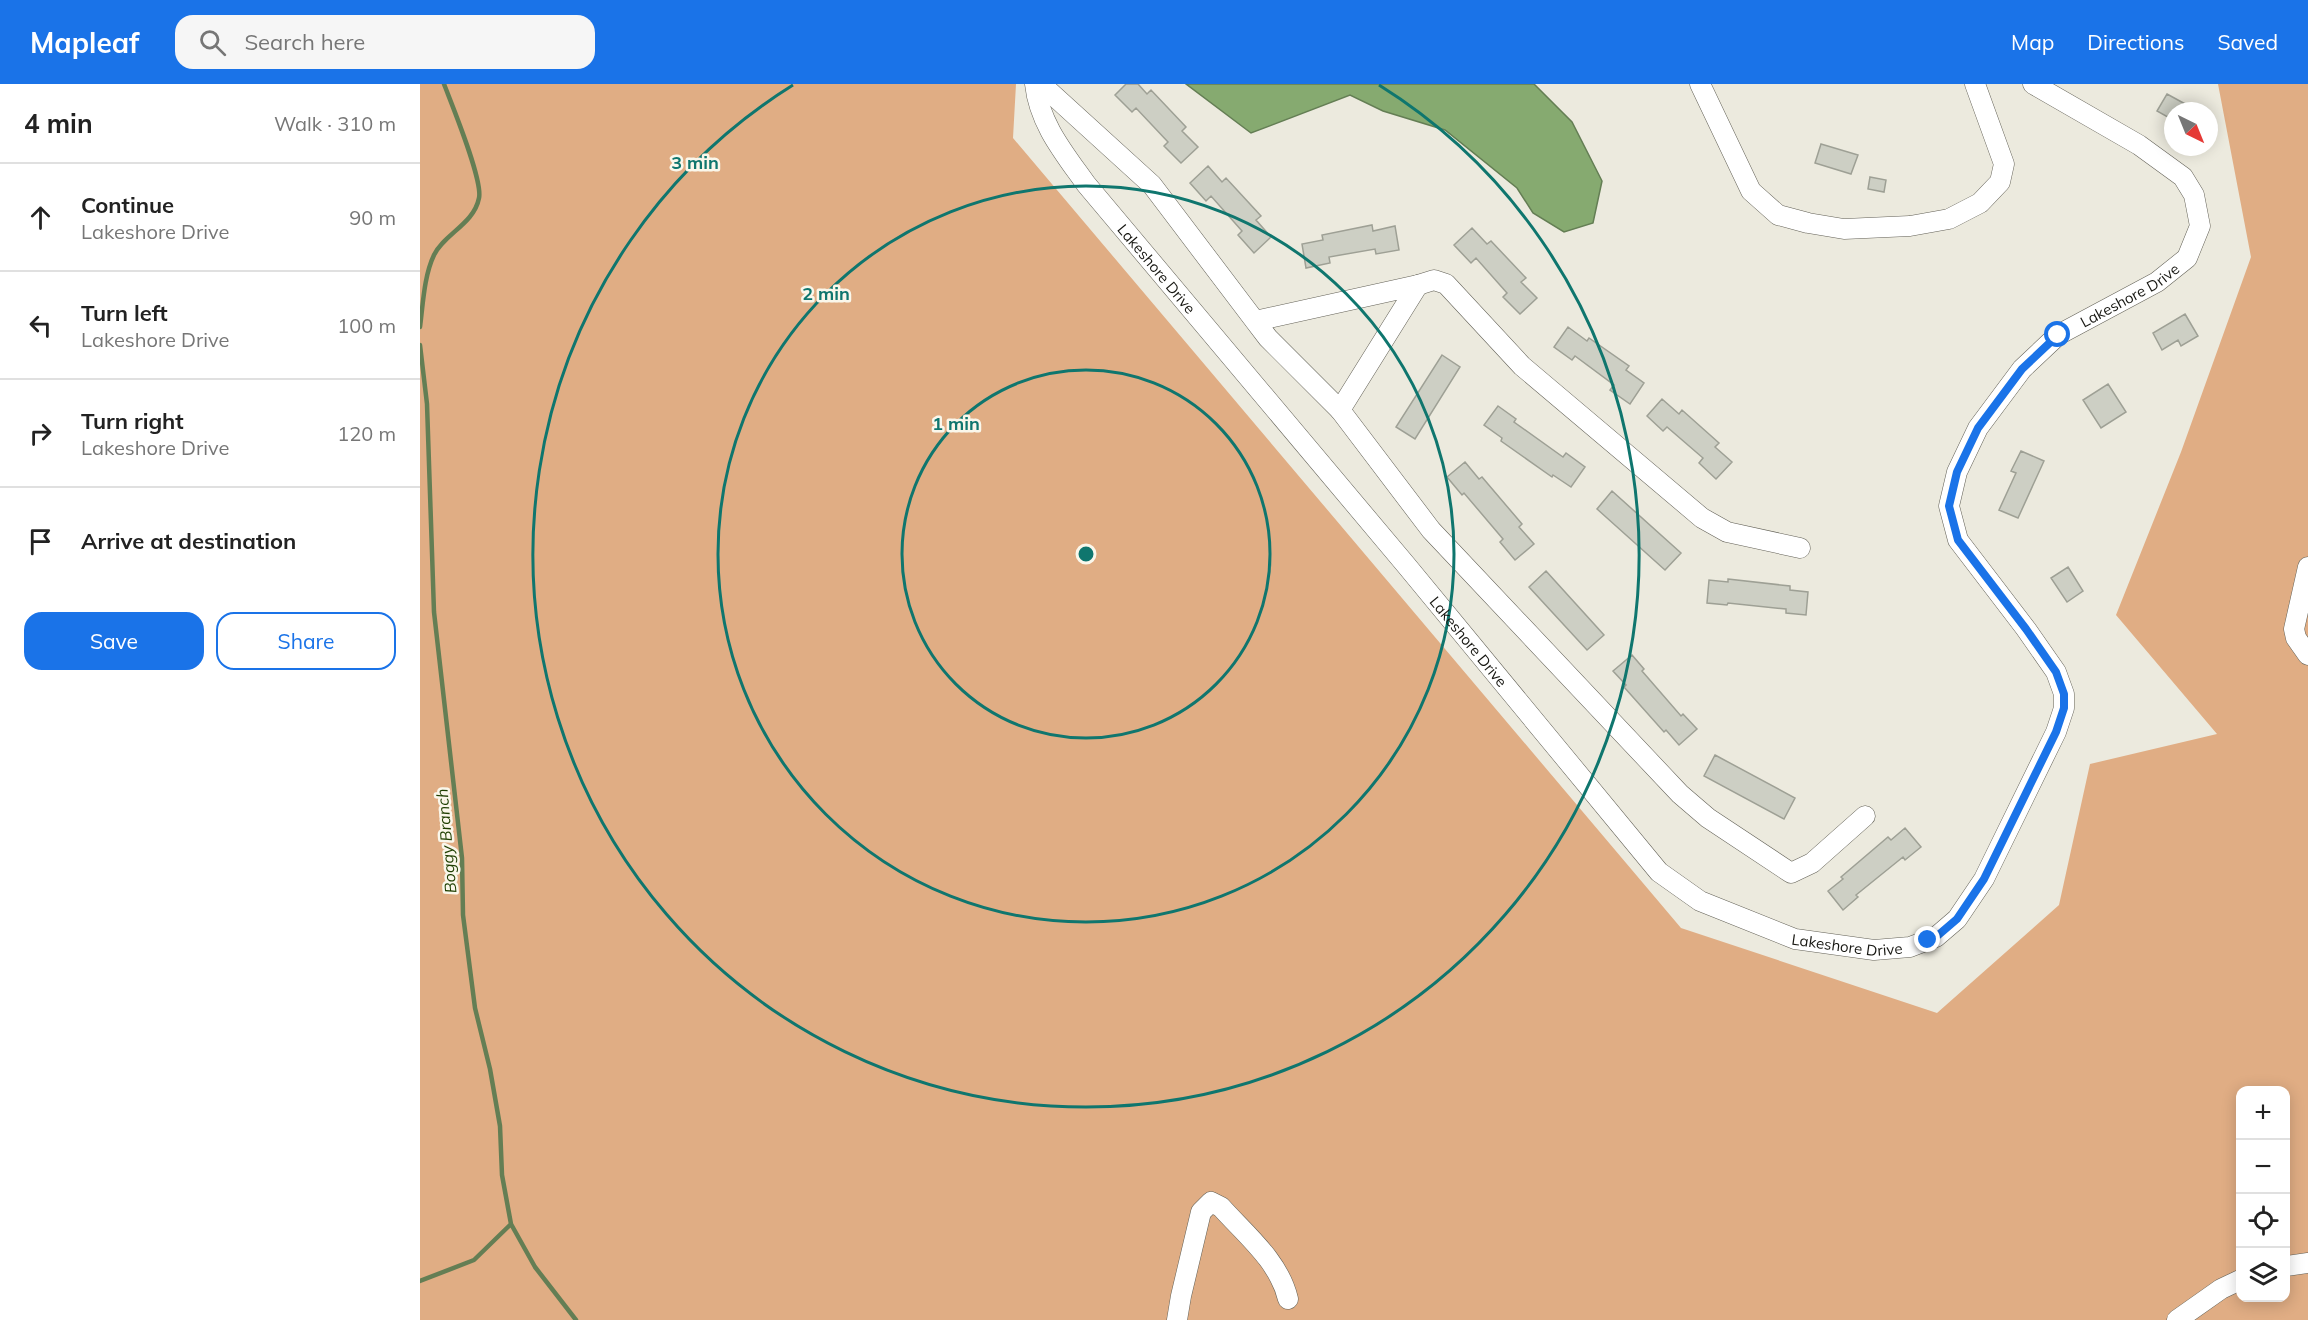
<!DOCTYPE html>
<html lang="en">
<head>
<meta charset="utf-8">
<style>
  :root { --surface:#fff; --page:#f6f6f6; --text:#222; --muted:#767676; --line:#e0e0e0; --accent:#1a73e8 }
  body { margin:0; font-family:Mulish,sans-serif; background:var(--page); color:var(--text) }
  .controls { position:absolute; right:18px; bottom:18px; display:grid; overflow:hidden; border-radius:12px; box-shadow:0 3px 15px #0003 }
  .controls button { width:54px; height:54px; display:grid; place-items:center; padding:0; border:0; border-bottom:2px solid var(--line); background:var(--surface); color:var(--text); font:30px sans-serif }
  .compass { position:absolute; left:1744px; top:18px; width:54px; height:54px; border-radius:50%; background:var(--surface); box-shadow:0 3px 15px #0003; rotate:137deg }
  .stop { position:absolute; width:18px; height:18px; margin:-14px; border:4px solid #1a73e8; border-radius:50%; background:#fff }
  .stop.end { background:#1a73e8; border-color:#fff; box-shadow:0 2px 6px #0008 }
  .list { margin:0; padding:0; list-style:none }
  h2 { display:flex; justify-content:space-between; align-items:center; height:78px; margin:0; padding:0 24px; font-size:26px }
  h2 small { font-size:20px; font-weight:400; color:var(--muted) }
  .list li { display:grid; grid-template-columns:39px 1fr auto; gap:18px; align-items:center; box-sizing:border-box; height:108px; padding:0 24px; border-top:2px solid var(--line) }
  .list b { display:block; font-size:22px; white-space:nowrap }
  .list p { margin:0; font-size:20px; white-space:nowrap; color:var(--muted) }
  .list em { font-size:20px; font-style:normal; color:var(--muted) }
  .actions { display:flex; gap:12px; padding:18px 24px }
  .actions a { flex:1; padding:14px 0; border:2px solid var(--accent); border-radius:18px; text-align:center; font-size:21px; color:var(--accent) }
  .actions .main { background:var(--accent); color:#fff }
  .icon { flex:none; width:33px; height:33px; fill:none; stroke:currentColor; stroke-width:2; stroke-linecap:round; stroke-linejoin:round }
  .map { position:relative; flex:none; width:1888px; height:1236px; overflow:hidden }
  header { display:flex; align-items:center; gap:36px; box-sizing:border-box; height:84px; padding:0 30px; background:var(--accent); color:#fff }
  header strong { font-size:28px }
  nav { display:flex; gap:33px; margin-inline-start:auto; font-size:21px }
  .search { width:420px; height:54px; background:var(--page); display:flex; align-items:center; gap:15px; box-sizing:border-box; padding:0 21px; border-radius:18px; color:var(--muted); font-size:22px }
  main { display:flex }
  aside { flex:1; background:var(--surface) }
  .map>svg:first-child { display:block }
  .green { fill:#e0ad84; fill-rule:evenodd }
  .water { fill:#86aa70; stroke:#647e54; stroke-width:1.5 }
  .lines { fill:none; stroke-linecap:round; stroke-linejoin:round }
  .stream { stroke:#647e54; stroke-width:4.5 }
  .building { fill:#cdcfc4; stroke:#9ea095; stroke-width:1.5 }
  .minor-casing { stroke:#636157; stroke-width:21 }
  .minor { stroke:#fff; stroke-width:20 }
  .route { stroke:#1a73e8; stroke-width:8 }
  .ring { fill:none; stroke:#0f766e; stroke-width:3 }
  .labels { text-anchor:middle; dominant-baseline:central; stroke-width:5; stroke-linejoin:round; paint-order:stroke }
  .street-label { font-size:15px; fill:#161611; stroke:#faf7eb }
  .water-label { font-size:16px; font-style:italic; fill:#1e3e00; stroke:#faf7eb }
  .centre { fill:#0f766e; stroke:#faf7eb; stroke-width:3 }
  .ring-label { font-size:18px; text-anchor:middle; font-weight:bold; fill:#0f766e; stroke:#faf7eb; stroke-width:5; stroke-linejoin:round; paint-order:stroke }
</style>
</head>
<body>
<header>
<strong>Mapleaf</strong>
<div class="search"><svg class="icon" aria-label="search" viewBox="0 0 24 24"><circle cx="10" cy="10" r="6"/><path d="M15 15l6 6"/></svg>Search here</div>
<nav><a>Map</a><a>Directions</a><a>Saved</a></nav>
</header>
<main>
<aside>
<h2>4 min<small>Walk · 310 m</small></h2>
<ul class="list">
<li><svg class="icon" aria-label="ahead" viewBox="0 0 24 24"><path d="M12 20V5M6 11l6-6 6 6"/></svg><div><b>Continue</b><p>Lakeshore Drive</p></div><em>90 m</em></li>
<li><svg class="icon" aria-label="left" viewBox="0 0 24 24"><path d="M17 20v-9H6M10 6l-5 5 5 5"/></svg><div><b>Turn left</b><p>Lakeshore Drive</p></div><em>100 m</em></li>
<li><svg class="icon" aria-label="right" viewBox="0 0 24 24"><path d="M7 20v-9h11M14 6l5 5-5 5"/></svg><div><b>Turn right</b><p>Lakeshore Drive</p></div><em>120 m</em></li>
<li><svg class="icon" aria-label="arrive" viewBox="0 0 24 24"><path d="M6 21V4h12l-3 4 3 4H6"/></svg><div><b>Arrive at destination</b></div></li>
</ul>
<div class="actions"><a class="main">Save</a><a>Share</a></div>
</aside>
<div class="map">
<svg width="1888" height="1236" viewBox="0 0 1888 1236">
  <rect width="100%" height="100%" fill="#eceade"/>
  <!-- green -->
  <path class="green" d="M0 0H596L593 54 1261 844 1517 929 1639 821 1670 680 1797 650 1696 531 1761 368 1831 173 1798 0H1888V1236H0ZM1820 1006H1866V1214H1820Z"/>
  <!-- water -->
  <path class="water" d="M766 0H1114L1152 38 1182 97 1173 139 1144 148 1113 129 1097 104 1025 46 963 27 930 11 831 49Z"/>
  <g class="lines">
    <!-- stream -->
    <path class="stream" d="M0 243C3 220 4 192 14 171 24 150 54 140 59 114 63 96 32 21 24 0
      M0 261 7 320 14 528 42 774 43 831 55 924 70 985 80 1042 82 1091 91 1140 115 1183 156 1236
      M0 1197 54 1176 91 1140"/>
  </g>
  <!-- building -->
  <path class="building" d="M706 0H718L727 10 731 6 766 43 762 47 778 63 761 79 744 62 748 58 716 24 712 28 695 11Z
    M1747 10 1778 27H1753V36L1737 27Z
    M1401 60 1438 71 1431 90 1395 79Z
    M788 82 802 98 806 94 841 132 836 136 851 153 834 169 818 151 822 147 791 112 786 117 770 99Z
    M1450 93 1466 96 1464 108 1448 105Z
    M952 141 953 147 975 142 979 166 956 170 955 165 909 173 910 179 886 184 882 160 903 156 902 151Z
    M1052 144 1067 160 1071 157 1106 194 1101 198 1117 214 1100 230 1083 213 1087 209 1056 174 1051 179 1034 161Z
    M1765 230 1778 252 1761 262 1758 256 1742 266 1733 249Z
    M1148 243 1167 257 1169 254 1209 282 1206 286 1224 299 1210 320 1190 306 1194 301 1155 272 1152 276 1134 263Z
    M1022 271 1040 283 995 355 976 343Z
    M1688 300 1706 328 1681 344 1663 316Z
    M1242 315 1259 330 1262 326 1299 359 1295 363 1312 378 1296 395 1279 379 1283 374 1247 343 1243 347 1227 332Z
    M1078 322 1096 335 1094 338 1143 373 1146 369 1165 383 1151 403 1133 391 1132 393 1081 357 1082 354 1064 341Z
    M1601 367 1624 377 1598 434 1579 426 1596 389 1591 387Z
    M1045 378 1059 395 1062 393 1102 440 1099 443 1114 460 1095 476 1080 458 1083 455 1044 409 1042 411 1027 393Z
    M1192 407 1261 469 1245 486 1177 425Z
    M1648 483 1663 507 1647 518 1631 494Z
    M1126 487 1184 551 1167 566 1109 503Z
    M1308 495 1370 502V506L1388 508 1386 531 1366 529V525L1308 519 1307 521 1287 519 1289 496 1308 498Z
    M1212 571 1224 585 1222 587 1261 632 1263 630 1277 645 1259 661 1246 646 1244 648 1204 603 1206 601 1193 587Z
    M1295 671 1375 714 1364 735 1284 692Z
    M1485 744 1501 763 1485 776 1483 773 1436 811 1438 813 1423 826 1408 807 1423 795 1421 793 1468 753 1471 756Z"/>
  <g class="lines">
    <!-- minor casing -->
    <g class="minor-casing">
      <g id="minor">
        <path id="s1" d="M615 0C619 39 644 69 666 100L986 481 1239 788 1280 817 1375 855 1454 866 1490 863 1516 853 1537 835 1564 795 1636 648 1644 624V610L1636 588 1606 545 1538 456 1529 422 1537 388 1558 344 1602 285 1638 251 1737 198 1767 174 1780 142 1774 111 1763 93 1719 61 1613 0"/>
        <path d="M621 0 732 101 835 237 848 254 920 326 998 201 835 237"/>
        <path d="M1280 0 1331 107 1358 131 1388 139 1424 145 1490 142 1529 135 1560 119 1580 98 1584 80 1555 0"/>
        <path d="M998 201 1014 196 1026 200 1102 282 1282 434 1307 448 1380 464"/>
        <path d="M920 326 1011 446 1260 710 1288 734 1371 789 1392 779 1445 732"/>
        <path d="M1888 483 1874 545 1876 554 1888 571"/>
        <path d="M1866 1182 1888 1179"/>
        <path d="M757 1236 761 1212 781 1128 791 1118 801 1123C826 1151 859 1177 868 1215"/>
        <path d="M1757 1236 1801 1205 1820 1196"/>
      </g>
    </g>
    <!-- minor -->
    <use href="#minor" class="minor"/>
  </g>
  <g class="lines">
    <!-- route -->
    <path class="route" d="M1508 856 1516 853 1537 835 1564 795 1636 648 1644 624V610L1636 588 1606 545 1538 456 1529 422 1537 388 1558 344 1602 285 1638 251"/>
  </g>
  <!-- distance rings -->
  <g class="ring">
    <circle cx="666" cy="470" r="184"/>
    <circle cx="666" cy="470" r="368"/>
    <path d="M959 1A553 553 0 1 1 373 1"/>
  </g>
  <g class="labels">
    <!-- street labels -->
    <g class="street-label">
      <text stroke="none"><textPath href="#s1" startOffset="224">Lakeshore Drive</textPath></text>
      <text stroke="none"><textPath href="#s1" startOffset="2096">Lakeshore Drive</textPath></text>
      <text stroke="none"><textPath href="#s1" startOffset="710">Lakeshore Drive</textPath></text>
      <text stroke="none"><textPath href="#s1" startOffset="1214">Lakeshore Drive</textPath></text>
    </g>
    <!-- water labels -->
    <g class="water-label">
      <text transform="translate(26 757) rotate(-95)">Boggy Branch</text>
    </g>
  </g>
  <circle cx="666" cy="470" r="9" class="centre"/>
  <g class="ring-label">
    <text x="275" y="85">3 min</text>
    <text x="406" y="216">2 min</text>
    <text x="536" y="346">1 min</text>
  </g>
</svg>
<div class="controls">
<button>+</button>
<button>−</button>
<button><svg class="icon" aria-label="locate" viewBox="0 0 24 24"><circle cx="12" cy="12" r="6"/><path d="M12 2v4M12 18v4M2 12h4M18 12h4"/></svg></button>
<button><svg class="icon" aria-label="layers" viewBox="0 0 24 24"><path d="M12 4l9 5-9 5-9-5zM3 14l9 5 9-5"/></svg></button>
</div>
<svg class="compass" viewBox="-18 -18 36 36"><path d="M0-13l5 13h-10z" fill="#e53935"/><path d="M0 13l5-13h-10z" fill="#767676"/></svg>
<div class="stop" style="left:1638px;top:251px"></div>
<div class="stop end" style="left:1508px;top:856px"></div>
</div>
</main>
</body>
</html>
